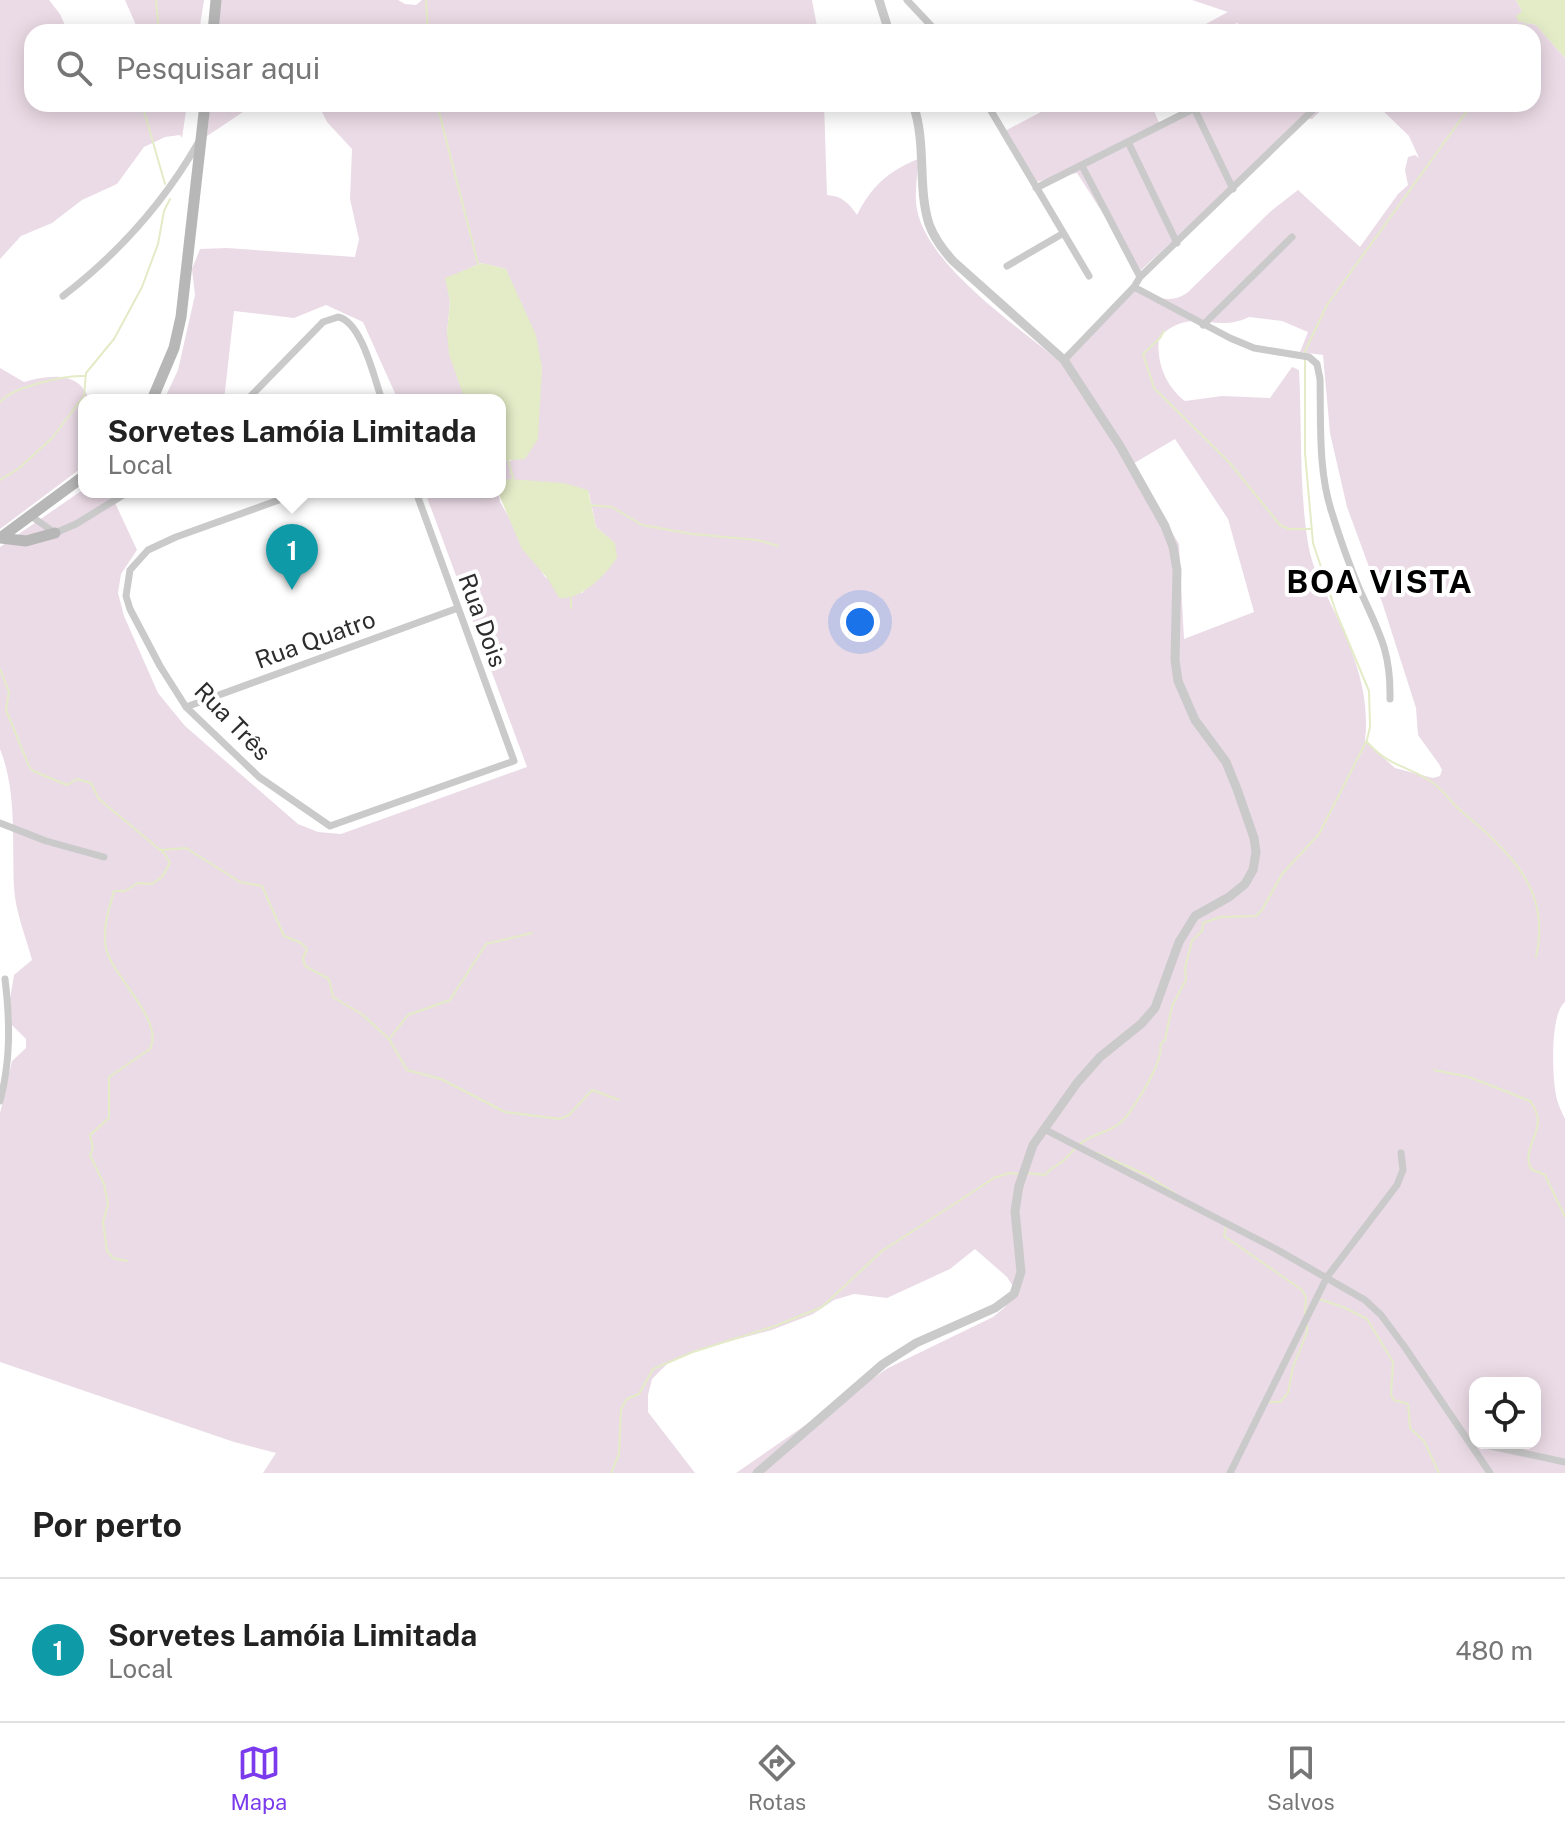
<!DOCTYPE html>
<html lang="pt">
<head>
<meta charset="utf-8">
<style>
  :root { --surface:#fff; --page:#f6f6f6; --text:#222; --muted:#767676; --line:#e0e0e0; --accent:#7c3aed }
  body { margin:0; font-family:"Public Sans",sans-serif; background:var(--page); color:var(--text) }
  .controls { position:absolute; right:24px; bottom:24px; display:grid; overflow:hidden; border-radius:16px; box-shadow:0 4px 20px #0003 }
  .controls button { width:72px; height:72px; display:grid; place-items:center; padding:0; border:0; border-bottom:2px solid var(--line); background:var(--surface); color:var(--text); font:40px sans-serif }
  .you { position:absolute; left:860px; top:622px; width:28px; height:28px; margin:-20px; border:6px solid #fff; border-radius:50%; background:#1a73e8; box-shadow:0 0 0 12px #1a73e833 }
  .badge { display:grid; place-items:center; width:52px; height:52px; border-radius:50%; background:var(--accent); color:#fff; font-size:26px; font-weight:700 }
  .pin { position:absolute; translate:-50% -66px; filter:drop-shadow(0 2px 4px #0008) }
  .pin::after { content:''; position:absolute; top:42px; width:28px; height:24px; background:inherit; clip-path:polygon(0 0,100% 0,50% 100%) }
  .popup { position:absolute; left:78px; top:394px; width:428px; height:104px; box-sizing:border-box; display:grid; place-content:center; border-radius:16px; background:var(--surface); filter:drop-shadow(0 2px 6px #0005); font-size:26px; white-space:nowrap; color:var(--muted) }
  .popup b { font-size:30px; color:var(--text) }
  .popup::after { content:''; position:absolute; left:50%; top:100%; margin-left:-16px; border:16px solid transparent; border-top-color:var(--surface) }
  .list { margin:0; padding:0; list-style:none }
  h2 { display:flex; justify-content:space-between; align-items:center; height:104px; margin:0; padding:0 32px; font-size:34px }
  h2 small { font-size:26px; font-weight:400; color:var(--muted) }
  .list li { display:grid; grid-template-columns:52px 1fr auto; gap:24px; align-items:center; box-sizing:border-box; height:144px; padding:0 32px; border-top:2px solid var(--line) }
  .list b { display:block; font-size:30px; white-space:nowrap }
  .list p { margin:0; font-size:26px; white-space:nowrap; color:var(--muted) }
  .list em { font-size:26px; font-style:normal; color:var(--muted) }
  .icon { flex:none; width:44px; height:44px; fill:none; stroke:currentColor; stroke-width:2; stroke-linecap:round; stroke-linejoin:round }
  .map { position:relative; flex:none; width:1565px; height:1473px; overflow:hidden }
  .search { position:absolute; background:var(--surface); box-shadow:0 4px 20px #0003; left:24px; right:24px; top:24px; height:88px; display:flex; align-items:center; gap:20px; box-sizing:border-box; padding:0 28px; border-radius:24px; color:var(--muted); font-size:30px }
  .sheet { height:248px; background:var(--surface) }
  nav { display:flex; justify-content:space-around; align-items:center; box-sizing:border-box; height:112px; border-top:2px solid var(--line); background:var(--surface); font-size:22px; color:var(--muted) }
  nav a { display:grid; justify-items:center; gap:4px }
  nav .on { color:var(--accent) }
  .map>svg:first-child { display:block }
  .green { fill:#ebdbe6; fill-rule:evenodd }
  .water { fill:#e3ebc7 }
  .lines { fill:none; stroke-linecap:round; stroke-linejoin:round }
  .stream { stroke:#e3ebc7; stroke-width:2 }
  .minor { stroke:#cacaca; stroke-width:7 }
  .tertiary { stroke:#cacaca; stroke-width:9 }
  .secondary { stroke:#b7b7b7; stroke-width:11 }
  .labels { text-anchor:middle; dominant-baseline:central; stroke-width:8; stroke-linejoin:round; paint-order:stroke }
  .street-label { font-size:24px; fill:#2d2d2d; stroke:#fff }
  .district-label { font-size:32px; font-weight:bold; letter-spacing:2px; fill:#000; stroke:#fff }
</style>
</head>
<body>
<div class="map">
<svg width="1565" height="1473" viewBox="0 0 1565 1473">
  <rect width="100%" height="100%" fill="#fff"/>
  <!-- green -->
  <path class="green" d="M0 0H49L60 14 68 32H32V104H187L182 138 180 135 165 137 144 147 117 184 82 200 52 223 21 236 0 259Z
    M125 0H204L199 32H139Z
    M220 0H398L405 4 416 5 422 0H812L818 32H217Z
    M1192 0H1516L1522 11 1518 21 1536 25 1565 58V1002C1550 1014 1552 1075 1556 1095 1557 1103 1562 1112 1565 1119V1473H736L888 1368 993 1317 1005 1307 1014 1288 1007 1277 975 1249 950 1269 887 1298 854 1294 834 1300 813 1314 772 1330 723 1343 679 1357 667 1364 652 1379 648 1395V1412L695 1473H263L276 1453 234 1442 0 1362V1113L12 1061 26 1048V1039L12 1025 10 999 14 975 32 960C26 937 15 911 14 887 12 842 17 791 0 749V547L84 489V492H110L137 550 121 574 118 593 124 616 158 693 185 726 298 824 318 832 341 834 527 767 425 492H498L500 502 545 577 582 593 617 558 611 540 596 527 589 493 500 485V461H511L540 386 542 368 506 269 481 263 446 279 450 302 447 333 465 400H398L363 322 326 305 294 318 234 311 224 400H164L178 370 195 295 192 269 200 249 227 248 355 257 359 239 350 199 352 149 327 122 318 104H824L827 195C842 196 849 203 857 215 871 187 888 171 918 159 918 173 915 188 916 202 920 261 1016 325 1058 360L1136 288C1154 297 1169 305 1187 293L1271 211 1298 190 1360 247 1398 194 1408 185 1405 170 1408 157 1415 155 1419 158 1409 136 1376 104H1533V32H1252L1237 23 1216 32H1191L1228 12ZM1249 317 1282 321 1308 332 1300 352 1323 355 1330 433 1347 507 1383 605 1416 708 1418 735 1439 764 1442 770 1440 776 1433 778 1395 768 1365 741C1370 697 1356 657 1337 617 1326 593 1312 570 1308 543 1299 488 1302 426 1299 370L1292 367 1270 398 1222 396 1185 401C1165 386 1156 361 1159 337 1194 304 1212 335 1249 317ZM1175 439 1228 519 1254 612 1184 639 1179 544 1131 465ZM1475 1383H1535V1443H1475Z
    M210 104H255L207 136Z
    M1056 104H1151L1161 127 1208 104H1328L1312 119 1304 118 1140 271 1077 173 1031 183 1003 132Z
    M0 368 24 382C48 375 80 370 89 400H84V466L0 529Z"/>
  <!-- water -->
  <path class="water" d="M1516 0H1565V58L1536 25 1518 21 1516 16 1522 11Z
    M482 263 506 269 536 335 542 368 538 439 525 459 500 461V400H465L449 354 447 333 450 302 445 278Z
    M509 479 564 483 588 490 596 527 615 543 617 558C606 575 580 601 559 598L548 579 522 549 498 492 501 483Z"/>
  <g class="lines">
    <!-- stream -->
    <path class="stream" d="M156 0 159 32
      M426 0 428 32
      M1520 32 1526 23
      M142 104 165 184
      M437 104 478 264
      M1164 331 1160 338 1143 354 1154 388 1229 462 1280 525 1289 529H1310
      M0 402C12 387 65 375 84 376
      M508 460 514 481
      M0 480 18 469 52 438 84 396 86 373 114 339 142 287 158 244 164 211 170 199
      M588 505 612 507 642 525 692 534 758 540 778 546
      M571 608V599
      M0 669 9 692 6 710 29 766 33 771 67 785 77 779 91 783 99 799 165 854 170 863 162 877 152 884 138 883 125 891H114C109 908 102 930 106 948 112 977 165 1020 150 1049L109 1077V1118L90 1135 93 1148 90 1155 104 1184 108 1204 103 1222 107 1251 113 1258 127 1261
      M1367 742C1390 767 1403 764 1429 780 1441 787 1449 800 1460 810 1508 851 1552 888 1536 957
      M161 850 186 848 240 882 262 886 284 936 301 943 307 949 303 958 305 966 329 979 333 997 363 1015 389 1039 407 1070 441 1079 505 1112 560 1119 569 1115 592 1090 619 1100
      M390 1038 408 1015 450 1000 486 944 532 933
      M1434 1070 1469 1077 1530 1101C1552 1129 1519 1146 1531 1169L1545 1175 1565 1217
      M1080 1144C1091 1134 1109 1133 1120 1123 1132 1112 1165 1060 1160 1045L1165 1040 1172 1006 1186 980 1185 968 1192 941 1202 931 1203 923 1220 917 1256 916 1262 910 1282 874 1319 834 1367 740 1370 727 1369 691 1336 612 1313 543 1305 453V351L1327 305 1472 104
      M1097 1153 1147 1175 1176 1194
      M1027 1173 1045 1175C1053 1165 1056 1167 1063 1161 1068 1157 1070 1153 1075 1149
      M1226 1227 1224 1236 1302 1290 1306 1297 1305 1314
      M1319 1299 1343 1307 1367 1319 1393 1362 1391 1395 1394 1400 1408 1404 1410 1428 1424 1441 1439 1473
      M1269 1402H1280L1288 1393 1293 1367 1307 1332V1324
      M611 1473 619 1454 621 1409 627 1399 639 1394 653 1369 693 1352 775 1326 822 1307 882 1251 994 1178 1009 1173 1020 1174"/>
    <!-- minor -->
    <path class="minor" d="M907 0 937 32
      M987 104 1089 276
      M1194 108 1233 189
      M1128 142 1177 243
      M1082 166 1140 277
      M1036 188 1203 104
      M1007 266 1062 234
      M1134 287 1230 338 1254 348 1309 357 1317 364 1320 379C1321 423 1318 471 1332 513 1340 539 1349 564 1359 588 1378 631 1391 649 1390 699
      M63 296C119 253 163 204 198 143
      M1203 325 1292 237
      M1064 360 1134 287 1140 277 1315 108
      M247 400 323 322 338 317C362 322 374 378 382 400
      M301 492 176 537 148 550 130 570 126 596 130 609 160 666 186 707 259 777 330 826 514 761 416 492
      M31 516 55 533 76 524 128 492
      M186 707 458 608
      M0 823 46 841 104 857
      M0 1101C11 1060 10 1021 5 979
      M1044 1129 1276 1249 1365 1300 1381 1315 1404 1346 1490 1473
      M1476 1443 1565 1462
      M1230 1473 1327 1277 1397 1185 1403 1170 1401 1153"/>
    <!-- tertiary -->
    <path class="tertiary" d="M879 0 889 32
      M757 1473 883 1364 916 1343 995 1308 1014 1294 1021 1272 1015 1211 1019 1186 1033 1145 1077 1083 1100 1057 1141 1024 1155 1008 1179 942 1195 916 1229 897 1245 884 1253 870 1256 852 1254 838 1237 789 1226 762 1195 720 1178 681 1175 660 1177 570 1173 547 1165 526 1120 446 1064 360 953 261C943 250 934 238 929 224 917 186 927 144 913 104"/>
    <!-- secondary -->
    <path class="secondary" d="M213 32 216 0
      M152 400 174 348 181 317 205 104
      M0 538 84 476
      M0 538 26 541 55 533"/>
  </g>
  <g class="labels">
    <!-- street labels -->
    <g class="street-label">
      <text transform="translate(483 620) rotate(70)">Rua Dois</text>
      <text transform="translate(315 639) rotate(-20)">Rua Quatro</text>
      <text transform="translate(233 721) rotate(46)">Rua Três</text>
    </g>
    <!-- district labels -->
    <g class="district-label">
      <text x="1380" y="581">BOA VISTA</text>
    </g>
  </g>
</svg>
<div class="controls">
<button><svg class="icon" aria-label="locate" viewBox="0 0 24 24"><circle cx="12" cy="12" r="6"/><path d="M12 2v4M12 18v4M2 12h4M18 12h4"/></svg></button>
</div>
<div class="you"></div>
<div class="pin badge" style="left:292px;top:590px;background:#0f9aa8">1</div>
<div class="popup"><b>Sorvetes Lamóia Limitada</b>Local</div>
<div class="search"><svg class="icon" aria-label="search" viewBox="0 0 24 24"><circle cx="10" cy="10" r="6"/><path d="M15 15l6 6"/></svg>Pesquisar aqui</div>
</div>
<section class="sheet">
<h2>Por perto<small></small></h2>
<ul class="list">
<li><span class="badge" style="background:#0f9aa8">1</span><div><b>Sorvetes Lamóia Limitada</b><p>Local</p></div><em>480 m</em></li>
</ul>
</section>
<nav>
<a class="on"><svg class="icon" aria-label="map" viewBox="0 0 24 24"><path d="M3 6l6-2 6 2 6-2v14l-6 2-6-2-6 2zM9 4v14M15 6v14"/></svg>Mapa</a>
<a><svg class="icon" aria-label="directions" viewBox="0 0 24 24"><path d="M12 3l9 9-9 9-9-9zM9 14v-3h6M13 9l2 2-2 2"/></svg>Rotas</a>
<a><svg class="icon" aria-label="saved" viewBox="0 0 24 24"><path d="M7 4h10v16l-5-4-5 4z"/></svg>Salvos</a>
</nav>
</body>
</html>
